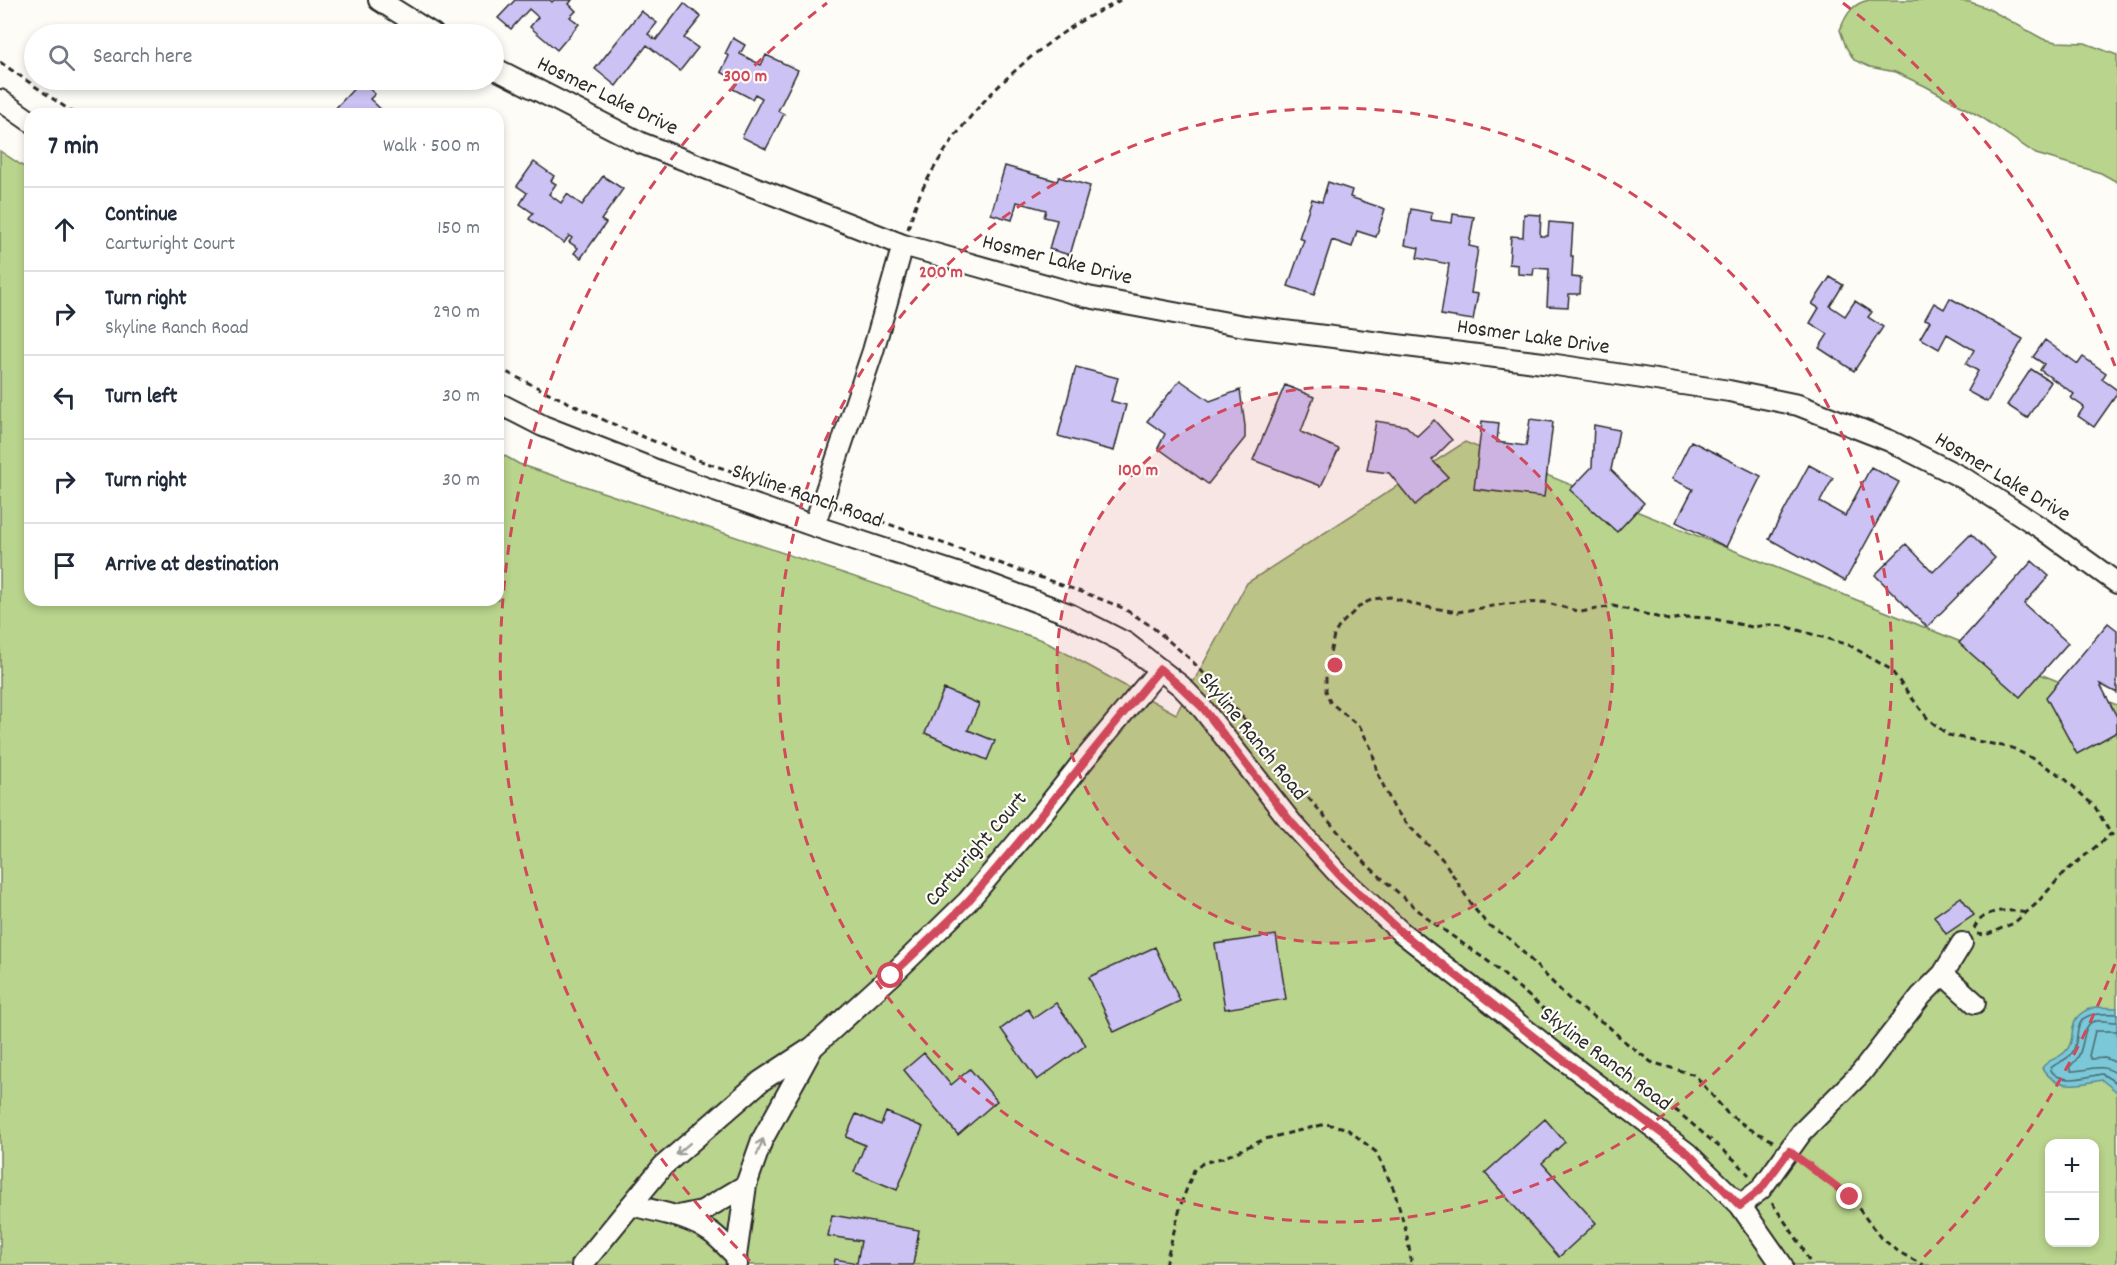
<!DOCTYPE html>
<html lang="en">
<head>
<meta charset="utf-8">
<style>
  :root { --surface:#fff; --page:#f2f2f3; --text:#1f2937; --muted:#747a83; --line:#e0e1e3 }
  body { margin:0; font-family:Dekko,sans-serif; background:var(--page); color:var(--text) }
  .controls { position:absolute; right:18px; bottom:18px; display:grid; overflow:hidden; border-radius:12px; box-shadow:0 3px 9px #0003 }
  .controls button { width:54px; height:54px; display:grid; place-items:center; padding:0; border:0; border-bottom:2px solid var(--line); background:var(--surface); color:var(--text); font:30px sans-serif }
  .stop { position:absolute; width:18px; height:18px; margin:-14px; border:4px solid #d1495b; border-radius:50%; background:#fff }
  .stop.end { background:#d1495b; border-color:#fff; box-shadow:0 2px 6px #0008 }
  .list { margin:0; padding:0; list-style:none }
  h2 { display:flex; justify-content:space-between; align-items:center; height:78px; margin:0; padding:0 24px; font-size:26px }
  h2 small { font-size:20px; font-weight:400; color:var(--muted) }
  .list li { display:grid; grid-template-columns:39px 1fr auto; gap:18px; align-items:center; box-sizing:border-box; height:84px; padding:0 24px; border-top:2px solid var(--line) }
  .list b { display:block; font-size:22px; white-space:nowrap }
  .list p { margin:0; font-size:20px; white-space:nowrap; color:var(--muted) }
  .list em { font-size:20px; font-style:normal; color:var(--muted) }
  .icon { flex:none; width:33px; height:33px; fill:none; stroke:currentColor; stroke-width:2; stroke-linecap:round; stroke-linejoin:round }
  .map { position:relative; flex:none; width:2117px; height:1265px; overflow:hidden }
  .search { position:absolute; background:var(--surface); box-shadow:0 3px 9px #0003; left:24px; top:24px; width:480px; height:66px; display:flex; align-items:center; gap:15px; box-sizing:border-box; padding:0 21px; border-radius:33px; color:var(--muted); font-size:22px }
  .panel { position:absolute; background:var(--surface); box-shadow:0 3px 9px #0003; left:24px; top:108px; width:480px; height:498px; border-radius:18px }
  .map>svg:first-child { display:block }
  .green { fill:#b9d48c; stroke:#72805c; stroke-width:1.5; fill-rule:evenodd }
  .water { fill:#7ac8d8; stroke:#5a8993; stroke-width:1.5 }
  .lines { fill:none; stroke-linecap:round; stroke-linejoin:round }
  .shore { stroke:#4b6a70; stroke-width:1.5 }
  .building { fill:#ccc2f4; stroke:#2b2b2b; stroke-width:1.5 }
  .minor-casing { stroke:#2b2b2b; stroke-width:24 }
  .path { stroke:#2b2b2b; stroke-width:3; stroke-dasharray:6 4.5; stroke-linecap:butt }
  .minor { stroke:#fdfcf7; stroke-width:20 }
  .oneway { stroke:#9e9e9b }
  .route { stroke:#d1495b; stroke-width:8 }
  .ring { fill:none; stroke:#d1495b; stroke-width:3; stroke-dasharray:10 8 }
  .labels { text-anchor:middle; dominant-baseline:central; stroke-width:4.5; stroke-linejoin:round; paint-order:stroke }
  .street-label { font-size:22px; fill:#2b2b2b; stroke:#fdfcf7 }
  .centre { fill:#d1495b; stroke:#fdfcf7; stroke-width:3 }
  .ring-label { font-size:18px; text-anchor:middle; font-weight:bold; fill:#d1495b; stroke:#fdfcf7; stroke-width:4.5; stroke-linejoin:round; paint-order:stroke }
</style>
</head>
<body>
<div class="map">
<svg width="2117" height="1265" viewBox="0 0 2117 1265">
  <rect width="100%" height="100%" fill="#fdfcf7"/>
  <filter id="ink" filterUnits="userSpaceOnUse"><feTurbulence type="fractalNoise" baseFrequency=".0167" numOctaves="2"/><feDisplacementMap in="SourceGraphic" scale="12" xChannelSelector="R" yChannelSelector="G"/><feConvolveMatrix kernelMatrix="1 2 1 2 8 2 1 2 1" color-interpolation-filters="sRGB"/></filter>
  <g filter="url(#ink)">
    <!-- green -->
    <path class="green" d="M1869 0H1948L1970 2 1987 8 2043 39 2057 42 2085 43 2117 55V182L2101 173 2036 154 1981 117 1925 86 1895 72 1870 67 1854 60 1846 47 1840 30C1846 14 1853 3 1869 0Z
      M0 151 30 171V600H498V452L519 464 1042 640 1176 714 1247 583 1465 442 2117 705V1265H0ZM2050 1144H2094V1242H2050Z"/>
    <!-- water -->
    <path class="water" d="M2095 1007 2117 1008V1092L2102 1080C2079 1085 2056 1090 2042 1068 2049 1058 2057 1060 2065 1052 2080 1037 2061 1017 2095 1007Z"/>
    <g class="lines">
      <!-- shore -->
      <path class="shore" d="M2117 1014C2102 1014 2081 1010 2078 1030 2076 1038 2077 1045 2072 1053 2067 1061 2056 1062 2050 1069 2060 1086 2086 1077 2102 1074L2117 1083
        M2117 1022C2110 1022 2099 1019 2092 1022 2083 1026 2084 1047 2078 1057 2076 1061 2072 1064 2069 1068L2071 1071C2090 1071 2100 1062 2117 1074
        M2117 1031H2095L2089 1056 2091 1059 2105 1058 2117 1063"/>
    </g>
    <!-- building -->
    <path class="building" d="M515 0H550L552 2 554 0H572L569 4 576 11 570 17 579 24 557 50 530 27 538 17 529 9 511 29 498 18Z
      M684 3 701 17 684 38 698 48 680 71 647 45 616 86 595 69 641 11 657 23 648 34 656 40Z
      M733 38 745 45 740 54 761 65 766 55 798 70 778 111 784 114 766 149 742 137 762 98 755 94 752 99 733 89 738 81 721 72 729 56 725 54Z
      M361 81 375 94 370 99 386 114H335L332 112Z
      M534 162 554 176 551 181 556 184 549 194 561 203 567 194 582 205 603 176 623 189 601 220 606 223 581 258 574 253 578 248 569 242 572 238 569 236 564 243 529 219 533 213 520 204 527 193 517 186Z
      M1005 166 1057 181 1059 177 1090 186 1070 255 1049 249 1057 220 1044 217 1046 210 1017 202 1012 220 991 214Z
      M1328 182 1352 190 1350 197 1385 209 1376 237 1357 231 1352 247 1332 240 1314 295 1288 286 1304 240 1299 238 1312 199 1322 202Z
      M1411 209 1432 213 1431 220 1452 223 1453 214 1474 217 1469 246 1478 248 1471 293 1478 294 1473 320 1441 315 1449 264 1417 258 1419 248 1405 245Z
      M1524 214 1541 215 1540 236H1548L1549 222 1573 224 1571 256H1573L1572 277 1581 278 1580 294H1569L1568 307 1547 306 1549 269 1534 268 1533 275 1518 274V265L1509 264 1511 236 1523 237Z
      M1830 277 1843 285 1830 306 1845 316 1855 301 1872 312 1868 317 1883 327 1854 371 1819 348 1828 334 1810 323 1819 308 1812 304Z
      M1950 298 2023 339 1987 402 1967 391 1978 371 1966 364 1974 350 1947 334 1939 349 1920 338 1930 321 1925 319 1934 303 1944 309Z
      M2045 340 2078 364 2083 357 2106 373 2102 379 2117 390V394L2094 427 2078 416 2084 407 2071 398 2074 394 2040 370 2044 364 2033 357Z
      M1076 367 1118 378 1111 401 1126 405 1114 451 1058 436Z
      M2031 369 2051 382 2027 418 2007 405Z
      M1180 380 1210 401 1240 390 1245 426V438L1208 484 1158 448 1165 434 1147 421Z
      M1285 385 1314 397 1301 432 1339 449 1321 486 1253 460Z
      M1530 419 1553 422 1544 497 1474 489 1482 421 1499 423 1497 442 1526 446Z
      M1434 420 1452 440 1432 460 1448 477 1415 505 1389 473 1367 470 1376 421 1406 426 1417 436Z
      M1594 425 1619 430 1611 470 1644 503 1617 532 1570 490 1592 467Z
      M1691 441 1761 476 1726 547 1676 522 1693 489 1672 479Z
      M1809 465 1833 478 1820 502 1845 516 1871 467 1899 482 1845 581 1769 539Z
      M1971 534 1995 558 1927 627 1875 575 1906 544 1933 572Z
      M2032 561 2049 576 2024 604 2068 643 2020 697 1959 643Z
      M2108 623 2117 630V693L2100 684 2117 717V732L2077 754 2046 697Z
      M944 689 979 704 968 730 995 741 987 760 925 733Z
      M1961 897 1974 915 1946 934 1934 916Z
      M1276 935 1286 999 1225 1009 1215 944Z
      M1155 947 1180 1001 1114 1032 1089 977Z
      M1056 1003 1086 1045 1037 1080 1001 1029 1028 1009 1034 1018Z
      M924 1053 951 1085 970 1069 997 1101 958 1135 904 1070Z
      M886 1112 923 1127 897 1190 854 1172 865 1145 846 1137 856 1114 881 1125Z
      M1545 1119 1565 1142 1542 1163 1596 1223 1559 1257 1485 1173Z
      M832 1215 919 1230 913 1265H834L835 1259 857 1263 861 1241 828 1236Z"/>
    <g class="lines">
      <!-- minor casing -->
      <g class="minor-casing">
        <path id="minor" d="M379 0 433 34
          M494 68 641 143 903 245
          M0 100 30 121
          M498 403 543 426 661 472 814 526 984 582 1069 614 1126 643 1181 686 1202 708 1291 822 1343 879 1401 932 1559 1056 1687 1153 1740 1205 1782 1265
          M814 526 873 351 903 245 1088 297 1244 326 1543 363 1729 391 1798 405 1890 441 1965 479 2041 528 2117 583
          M1943 974 1975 1003
          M813 1047 891 976 968 901 1043 812 1084 760 1160 669
          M631 1205C658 1212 689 1216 712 1233 720 1239 728 1248 736 1256
          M1740 1205 1761 1189 1802 1132 1861 1073 1921 996 1943 974 1962 943
          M678 1216 702 1211 746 1185
          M582 1265 663 1166 761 1081 813 1047 762 1140 746 1185 736 1256 737 1265"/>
      </g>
      <!-- path -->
      <path class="path" d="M0 62 75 114
        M908 229C912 216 916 202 922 190 957 121 1012 66 1076 24 1090 15 1106 9 1120 0
        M498 368 606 421 698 460 806 496
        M840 507 1093 596 1123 608 1151 626 1189 658 1222 692 1299 787 1367 865 1428 919 1489 962 1559 1022 1678 1112 1737 1162 1749 1175
        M1974 929C1983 908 2007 909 2027 913
        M1977 934 1986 935 2014 923 2035 905 2064 873 2111 834 2117 838
        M1773 1141 1750 1129 1727 1113 1695 1075 1651 1062 1624 1041 1608 1026 1573 1003 1510 939 1488 925 1473 907 1444 861 1407 824 1394 808 1377 772 1372 750 1360 727 1330 702 1326 691V673L1334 635 1340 625 1362 604 1374 599 1390 597 1420 606 1458 612 1504 604 1544 602 1581 612 1613 606 1669 620 1686 617 1709 618 1752 627 1767 625 1784 626 1849 645 1890 669 1928 719 1948 735 2012 748 2028 756 2062 776 2095 807 2111 834
        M1803 1161 1850 1197 1880 1237 1899 1252 1923 1265
        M1772 1203 1801 1245 1811 1265
        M1165 1265 1182 1201 1194 1170 1203 1163 1225 1157 1265 1139 1326 1124 1346 1128 1376 1152 1394 1190 1406 1231 1411 1259 1410 1265"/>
      <!-- minor -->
      <use href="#minor" class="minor"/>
    </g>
    <!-- one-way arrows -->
    <defs><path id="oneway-shaft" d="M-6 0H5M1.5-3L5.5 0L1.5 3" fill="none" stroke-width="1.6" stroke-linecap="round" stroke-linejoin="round" transform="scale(1.5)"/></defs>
    <g class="oneway">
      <use href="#oneway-shaft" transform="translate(760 1147) rotate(-69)"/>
      <use href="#oneway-shaft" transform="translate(683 1149) rotate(139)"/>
    </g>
  </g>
  <g class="lines" filter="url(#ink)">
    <!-- route -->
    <path class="route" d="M891 976C917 950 946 926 970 899 1036 825 1096 745 1160 669L1180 686 1203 708 1291 822 1343 879 1401 932 1558 1056 1688 1153 1740 1206 1761 1189 1789 1151 1850 1197"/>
  </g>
  <!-- distance rings -->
  <circle cx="1335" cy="665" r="278" fill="#d1495b" fill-opacity=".12"/>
  <g class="ring">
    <circle cx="1335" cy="665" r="278"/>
    <circle cx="1335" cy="665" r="557"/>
    <path d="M2115 964A835 835 0 0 1 1920 1261M750 1261A835 835 0 0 1 827 3M1843 3A835 835 0 0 1 2115 366"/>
  </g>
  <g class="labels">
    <!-- street labels -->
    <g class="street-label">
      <text transform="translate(607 97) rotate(26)">Hosmer Lake Drive</text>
      <text transform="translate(1057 261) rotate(14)">Hosmer Lake Drive</text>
      <text transform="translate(1533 338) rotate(8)">Hosmer Lake Drive</text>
      <text transform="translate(2002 478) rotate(31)">Hosmer Lake Drive</text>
      <text transform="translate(807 497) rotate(19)">Skyline Ranch Road</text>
      <text transform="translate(1252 737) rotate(51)">Skyline Ranch Road</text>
      <text transform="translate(977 850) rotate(-49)">Cartwright Court</text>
      <text transform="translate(1605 1060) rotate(37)">Skyline Ranch Road</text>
    </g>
  </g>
  <circle cx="1335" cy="665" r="9" class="centre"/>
  <g class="ring-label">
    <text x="745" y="81">300 m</text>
    <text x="941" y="277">200 m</text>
    <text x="1138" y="475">100 m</text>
  </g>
</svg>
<div class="controls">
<button>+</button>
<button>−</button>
</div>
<div class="stop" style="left:891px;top:976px"></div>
<div class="stop end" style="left:1850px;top:1197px"></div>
<div class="search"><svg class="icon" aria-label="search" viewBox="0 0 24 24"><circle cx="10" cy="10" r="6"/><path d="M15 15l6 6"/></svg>Search here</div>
<section class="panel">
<h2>7 min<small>Walk · 500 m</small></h2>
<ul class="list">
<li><svg class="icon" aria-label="ahead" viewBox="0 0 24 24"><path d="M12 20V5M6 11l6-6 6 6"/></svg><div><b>Continue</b><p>Cartwright Court</p></div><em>150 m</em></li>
<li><svg class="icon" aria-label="right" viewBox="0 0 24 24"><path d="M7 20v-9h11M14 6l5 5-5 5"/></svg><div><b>Turn right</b><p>Skyline Ranch Road</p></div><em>290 m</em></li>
<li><svg class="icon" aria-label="left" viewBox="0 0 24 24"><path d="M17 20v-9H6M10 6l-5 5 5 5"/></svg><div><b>Turn left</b></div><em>30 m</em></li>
<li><svg class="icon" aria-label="right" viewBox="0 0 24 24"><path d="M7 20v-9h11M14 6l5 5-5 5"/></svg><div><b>Turn right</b></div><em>30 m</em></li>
<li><svg class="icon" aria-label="arrive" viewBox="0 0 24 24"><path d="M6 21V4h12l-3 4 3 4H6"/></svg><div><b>Arrive at destination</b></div></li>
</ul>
</section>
</div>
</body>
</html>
